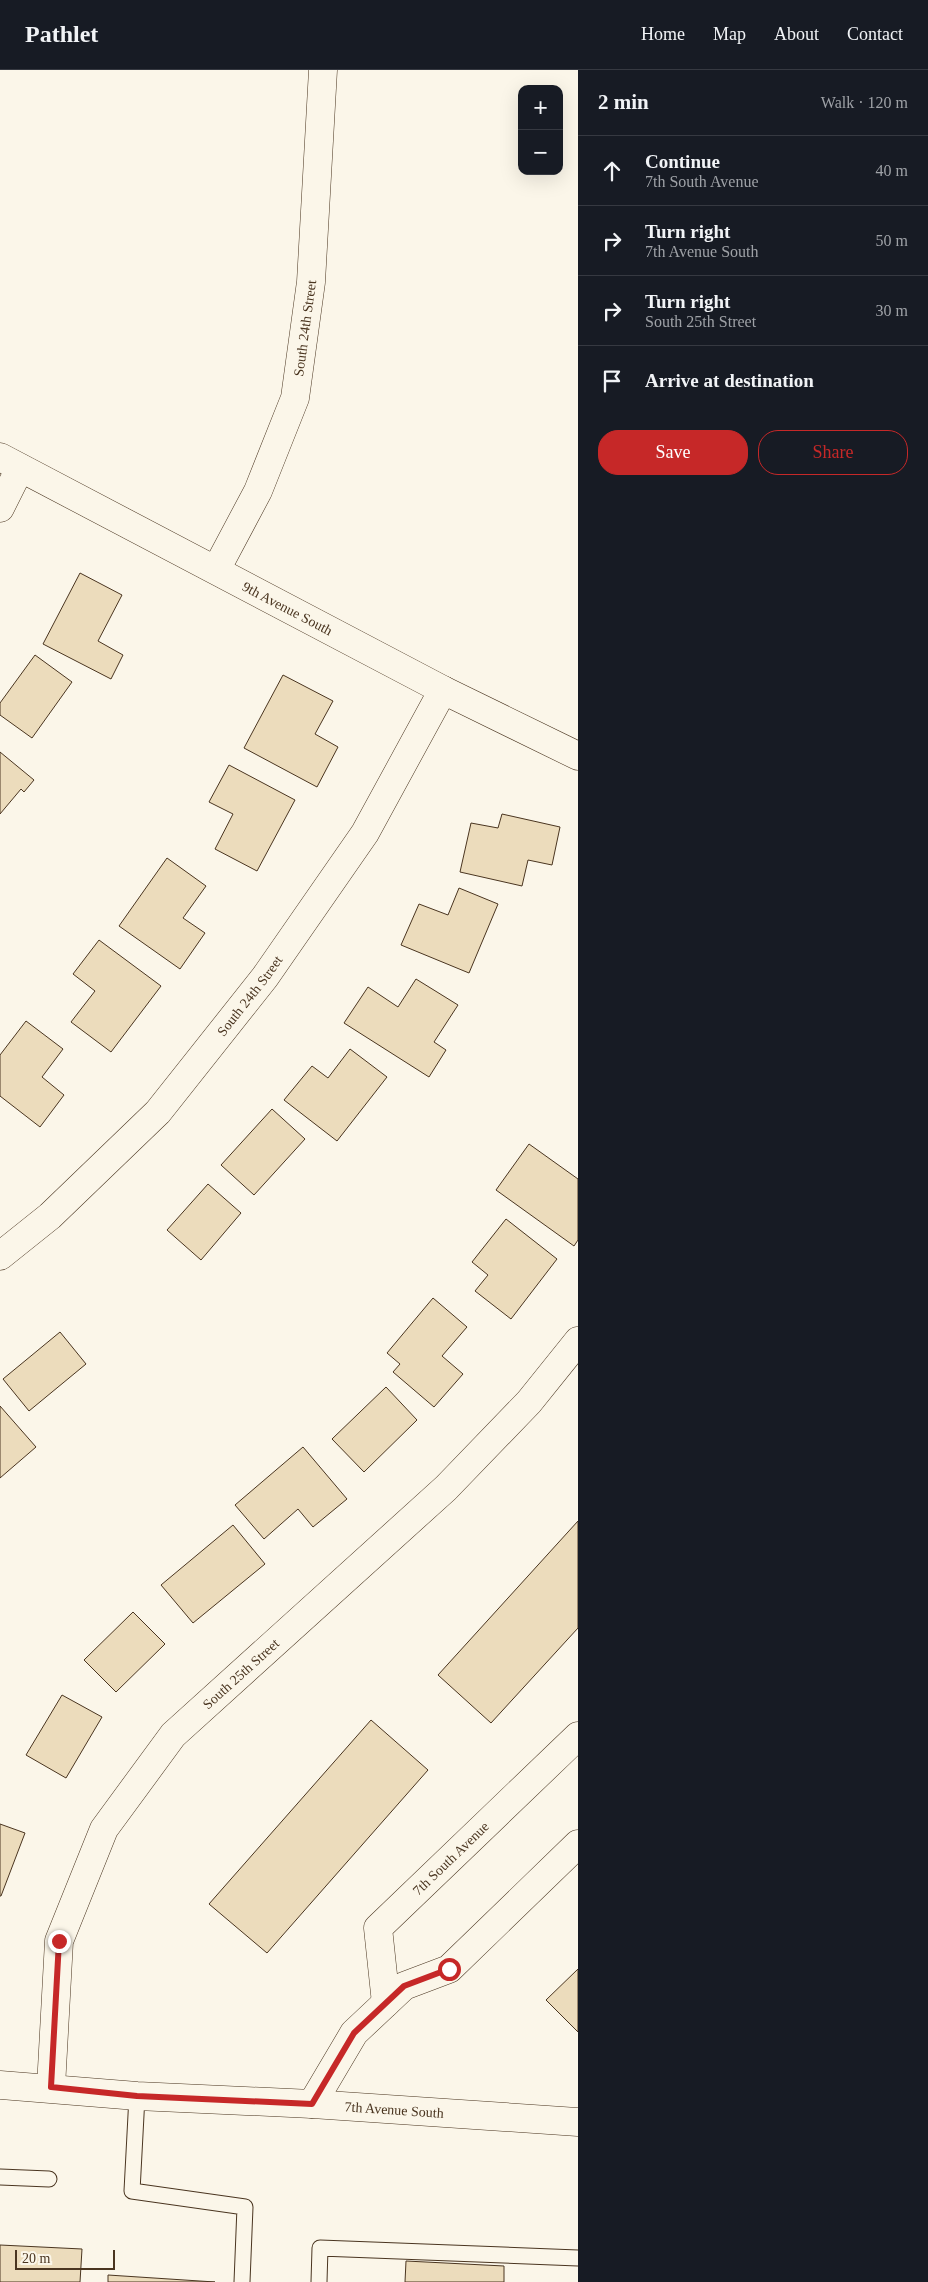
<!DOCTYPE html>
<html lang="en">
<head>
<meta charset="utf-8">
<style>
  :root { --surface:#171b24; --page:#242831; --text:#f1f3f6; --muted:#9ea1a6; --line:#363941; --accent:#c62828 }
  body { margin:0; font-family:Georgia,serif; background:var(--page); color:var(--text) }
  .controls { position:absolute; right:15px; top:15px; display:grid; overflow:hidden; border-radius:10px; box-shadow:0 5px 20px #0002 }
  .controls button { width:45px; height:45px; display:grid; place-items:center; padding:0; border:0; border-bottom:1px solid var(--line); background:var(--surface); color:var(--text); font:25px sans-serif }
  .scale { position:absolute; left:15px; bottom:12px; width:100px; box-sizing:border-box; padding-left:5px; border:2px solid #4a3520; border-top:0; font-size:14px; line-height:18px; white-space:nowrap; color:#4a3520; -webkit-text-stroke:4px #fbf6e9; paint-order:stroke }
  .stop { position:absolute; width:15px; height:15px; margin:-11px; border:4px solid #c62828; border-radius:50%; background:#fff }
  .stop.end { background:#c62828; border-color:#fff; box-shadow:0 1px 5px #0008 }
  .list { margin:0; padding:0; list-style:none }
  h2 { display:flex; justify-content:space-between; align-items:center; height:65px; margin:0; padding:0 20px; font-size:21px }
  h2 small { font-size:16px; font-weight:400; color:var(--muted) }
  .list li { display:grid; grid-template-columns:32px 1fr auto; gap:15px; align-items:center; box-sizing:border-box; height:70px; padding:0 20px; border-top:1px solid var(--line) }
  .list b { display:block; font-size:19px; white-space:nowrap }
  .list p { margin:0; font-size:16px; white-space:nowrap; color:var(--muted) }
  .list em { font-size:16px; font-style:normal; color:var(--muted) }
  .actions { display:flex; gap:10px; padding:15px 20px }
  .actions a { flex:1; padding:11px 0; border:1px solid var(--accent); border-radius:20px; text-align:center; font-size:18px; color:var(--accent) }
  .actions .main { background:var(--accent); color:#fff }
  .icon { flex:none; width:28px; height:28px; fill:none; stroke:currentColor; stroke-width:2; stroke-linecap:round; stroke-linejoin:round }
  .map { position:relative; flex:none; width:578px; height:2212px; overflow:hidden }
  header { display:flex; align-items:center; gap:30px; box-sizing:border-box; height:70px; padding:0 25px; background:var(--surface); border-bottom:1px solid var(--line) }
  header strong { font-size:24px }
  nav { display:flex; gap:28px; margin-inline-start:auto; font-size:18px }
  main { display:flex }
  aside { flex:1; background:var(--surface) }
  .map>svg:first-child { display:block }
  .building { fill:#ecdcbc; stroke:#4a3520 }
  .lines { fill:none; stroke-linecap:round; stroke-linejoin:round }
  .service-casing { stroke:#4a3520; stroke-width:17 }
  .minor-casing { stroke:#4a3520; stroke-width:29 }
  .service { stroke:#fbf6e9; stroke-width:15 }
  .minor { stroke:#fbf6e9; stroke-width:28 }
  .route { stroke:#c62828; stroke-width:6 }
  .labels { text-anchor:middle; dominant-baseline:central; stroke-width:4; stroke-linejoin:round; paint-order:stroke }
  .street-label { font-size:14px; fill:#4a3520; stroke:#fbf6e9 }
</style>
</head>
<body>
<header>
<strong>Pathlet</strong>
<nav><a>Home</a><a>Map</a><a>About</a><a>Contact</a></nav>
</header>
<main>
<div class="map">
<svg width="578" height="2212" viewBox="0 0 578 2212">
  <rect width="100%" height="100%" fill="#fbf6e9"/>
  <!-- building -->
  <path class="building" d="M80 503 122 525 98 571 123 585 111 609 43 574Z
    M35 585 72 612 32 668 0 645V633Z
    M283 605 333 631 315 664 338 677 317 717 244 678Z
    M0 682 34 710 24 722 21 719 0 744Z
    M229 695 295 730 257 801 215 779 233 744 209 732Z
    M502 744 560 757 552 795 528 790 522 816 460 802 471 753 498 758Z
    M167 788 206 816 183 848 205 863 180 899 119 856Z
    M459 818 498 834 469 903 401 875 419 834 448 845Z
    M99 870 161 916 111 982 71 952 95 921 73 904Z
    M416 909 458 935 434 972 446 980 429 1007 344 953 368 917 398 937Z
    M26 951 63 979 42 1007 64 1025 40 1057 0 1026V985Z
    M350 979 387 1007 337 1071 284 1030 312 996 328 1008Z
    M272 1039 305 1069 254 1125 221 1095Z
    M529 1074 578 1109V1170L574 1176 496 1120Z
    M208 1114 241 1143 201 1190 167 1160Z
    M506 1149 557 1189 511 1249 475 1221 488 1205 472 1192Z
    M433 1228 467 1257 442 1286 463 1304 434 1337 393 1302 400 1294 387 1283Z
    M60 1262 86 1294 29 1341 3 1309Z
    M386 1317 417 1350 364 1402 332 1369Z
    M0 1336 36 1377 0 1408Z
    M303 1377 347 1429 313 1457 298 1439 264 1469 235 1435Z
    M578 1451V1558L491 1653 438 1605Z
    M233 1455 265 1494 193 1553 161 1515Z
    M133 1542 165 1574 116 1622 84 1590Z
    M62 1625 102 1647 66 1708 26 1685Z
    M371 1650 428 1700 267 1883 209 1834Z
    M0 1754 25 1763 1 1826H0Z
    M578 1899V1962L546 1930Z
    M0 2175 82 2179 80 2212H0Z
    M406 2191 504 2196V2212H405Z
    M108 2205 215 2212H108Z"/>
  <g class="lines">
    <!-- service casing -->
    <g class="service-casing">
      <path id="service" d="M137 2026 132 2121 245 2137 242 2212
        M0 2107 49 2109
        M319 2212 320 2178 578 2188"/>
    </g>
    <!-- minor casing -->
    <g class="minor-casing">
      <g id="minor">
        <path id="s1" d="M0 387 443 620 578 686"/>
        <path d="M0 438 20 398"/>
        <path id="s2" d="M216 500 258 421 295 328 311 212 323 0"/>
        <path id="s3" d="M0 1186 50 1146 158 1042 265 907 365 763 443 620"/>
        <path id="s4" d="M386 1933 378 1858 578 1666"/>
        <path id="s5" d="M0 2015 137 2026 312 2034 578 2052"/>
        <path id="s6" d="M51 2017 59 1871 104 1759 173 1665 446 1418 529 1332 578 1271"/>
        <path d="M312 2034 354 1963 404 1916 449 1899 578 1774"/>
      </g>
    </g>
    <!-- service -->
    <use href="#service" class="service"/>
    <!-- minor -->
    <use href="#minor" class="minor"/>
  </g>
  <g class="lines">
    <!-- route -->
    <path class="route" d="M59 1871 51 2017 137 2026 312 2034 354 1963 404 1916 449 1899"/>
  </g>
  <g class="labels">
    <!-- street labels -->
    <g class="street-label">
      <text stroke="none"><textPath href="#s2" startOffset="260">South 24th Street</textPath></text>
      <text stroke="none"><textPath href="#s1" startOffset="325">9th Avenue South</textPath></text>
      <text stroke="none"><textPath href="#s3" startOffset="362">South 24th Street</textPath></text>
      <text stroke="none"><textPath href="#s6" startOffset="475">South 25th Street</textPath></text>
      <text stroke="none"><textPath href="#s4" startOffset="176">7th South Avenue</textPath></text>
      <text stroke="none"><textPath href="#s5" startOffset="395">7th Avenue South</textPath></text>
    </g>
  </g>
</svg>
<div class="controls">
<button>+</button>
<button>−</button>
</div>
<div class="scale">20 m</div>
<div class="stop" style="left:449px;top:1899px"></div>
<div class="stop end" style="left:59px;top:1871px"></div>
</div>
<aside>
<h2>2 min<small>Walk · 120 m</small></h2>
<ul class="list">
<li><svg class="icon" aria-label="ahead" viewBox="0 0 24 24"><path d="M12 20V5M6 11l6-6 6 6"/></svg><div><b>Continue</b><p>7th South Avenue</p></div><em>40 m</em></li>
<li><svg class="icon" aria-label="right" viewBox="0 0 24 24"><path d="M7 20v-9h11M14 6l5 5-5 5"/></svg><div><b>Turn right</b><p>7th Avenue South</p></div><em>50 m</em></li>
<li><svg class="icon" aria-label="right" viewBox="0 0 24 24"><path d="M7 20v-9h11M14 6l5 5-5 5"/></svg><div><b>Turn right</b><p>South 25th Street</p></div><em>30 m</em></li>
<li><svg class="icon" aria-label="arrive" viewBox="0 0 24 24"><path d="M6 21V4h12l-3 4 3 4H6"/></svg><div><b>Arrive at destination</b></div></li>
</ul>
<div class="actions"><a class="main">Save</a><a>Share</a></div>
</aside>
</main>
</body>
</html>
